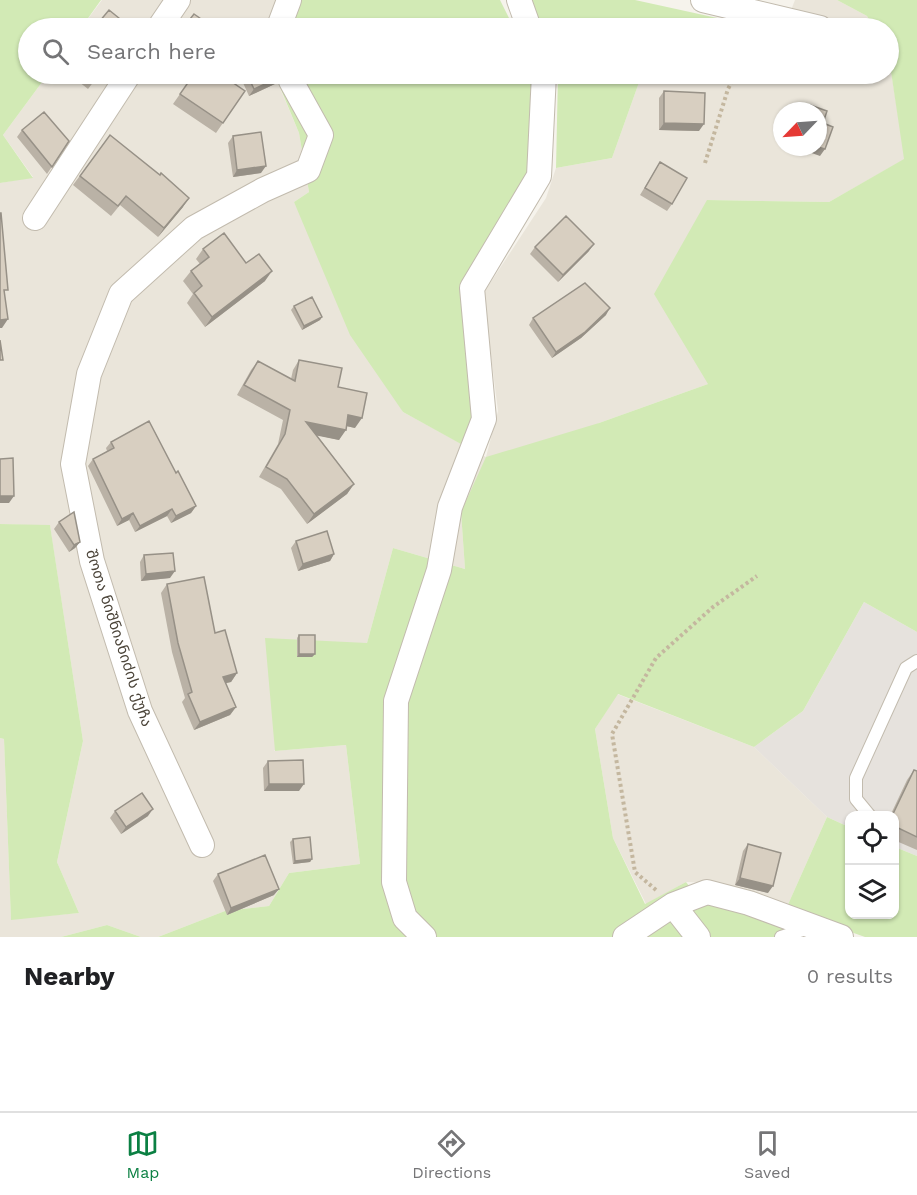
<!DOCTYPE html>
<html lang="en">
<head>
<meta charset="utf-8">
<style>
  :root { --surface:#fff; --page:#f2f2f2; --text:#202124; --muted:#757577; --line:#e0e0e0; --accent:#0b8043 }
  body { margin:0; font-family:"Work Sans","Noto Sans Georgian",sans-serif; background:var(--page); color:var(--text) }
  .controls { position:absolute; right:18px; bottom:18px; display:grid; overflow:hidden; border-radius:12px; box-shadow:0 2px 4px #0004 }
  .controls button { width:54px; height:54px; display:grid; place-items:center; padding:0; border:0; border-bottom:2px solid var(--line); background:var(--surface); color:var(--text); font:30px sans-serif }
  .compass { position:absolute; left:773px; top:102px; width:54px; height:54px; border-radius:50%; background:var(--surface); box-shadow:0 2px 4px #0004; rotate:245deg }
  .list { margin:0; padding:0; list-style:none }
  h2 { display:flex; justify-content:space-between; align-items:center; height:78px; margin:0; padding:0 24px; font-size:26px }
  h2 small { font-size:20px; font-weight:400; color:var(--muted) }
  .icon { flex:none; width:33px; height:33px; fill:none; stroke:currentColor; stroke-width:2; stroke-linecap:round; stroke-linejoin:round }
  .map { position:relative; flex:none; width:917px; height:937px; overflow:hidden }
  .search { position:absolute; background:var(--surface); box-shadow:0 2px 4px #0004; left:18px; right:18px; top:18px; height:66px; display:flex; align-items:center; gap:15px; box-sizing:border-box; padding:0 21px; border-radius:33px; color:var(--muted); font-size:22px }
  .sheet { height:174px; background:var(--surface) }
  nav { display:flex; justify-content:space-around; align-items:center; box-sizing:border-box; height:84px; border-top:2px solid var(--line); background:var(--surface); font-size:16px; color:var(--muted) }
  nav a { display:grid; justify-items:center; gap:3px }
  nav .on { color:var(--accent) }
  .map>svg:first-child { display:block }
  .residential { fill:#eae5da; fill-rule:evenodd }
  .industrial { fill:#e6e2dd }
  .green { fill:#d2eab5 }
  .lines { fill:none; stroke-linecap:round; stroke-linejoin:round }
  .service-casing { stroke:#c2bbae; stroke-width:14 }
  .minor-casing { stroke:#c2bbae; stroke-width:26 }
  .path { stroke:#c4b79f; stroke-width:4; stroke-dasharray:3 3; stroke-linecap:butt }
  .service { stroke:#fff; stroke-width:12 }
  .minor { stroke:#fff; stroke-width:24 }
  .wall { fill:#bab2a6 }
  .shaded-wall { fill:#979187 }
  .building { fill:#d8cfc1; stroke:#979187; stroke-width:1.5 }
  .labels { text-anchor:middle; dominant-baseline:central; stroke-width:5; stroke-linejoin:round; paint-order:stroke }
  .street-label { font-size:15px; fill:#4b4439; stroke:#fff }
</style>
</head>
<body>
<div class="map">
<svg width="917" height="937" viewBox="0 0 917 937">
  <rect width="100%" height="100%" fill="#f6f3ec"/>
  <!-- residential -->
  <path class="residential" d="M102 0H275V28H81Z
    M795 0H837L867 16 874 28H784Z
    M889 58 905 159 829 202 707 200 708 384 599 423 461 512 465 569 393 548 367 643 274 751 346 745 360 864 289 873 269 906 225 911 158 937H141L107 925 61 937H0V738L4 739 11 919 79 913 57 862 83 741 50 526 0 524V183L33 177 3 135 48 74H277V81L299 133 309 192 294 202 403 412 486 457 498 411 483 294 546 198 556 168 612 158 642 74H888ZM782 111H818V147H782Z
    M617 694 754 747 827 817 786 909 716 883 686 882 646 904 613 838 595 729Z"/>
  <!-- industrial -->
  <path class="industrial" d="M864 602 917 632V856L895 847 894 816H850L849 827 827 817 754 747 803 711Z"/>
  <!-- green -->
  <path class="green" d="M0 0H101L81 28H28V74H48L3 135 33 178 0 183Z
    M275 0H500L514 28H275Z
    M531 0H635L763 28H542Z
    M837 0H917V632L864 602 803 711 754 747 618 694 595 729 613 838 645 904 686 882 703 904 720 905 819 937H158L225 911 269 906 289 873 360 864 346 745 275 751 265 638 367 643 393 548 465 569 461 512 486 457 599 423 708 384 654 294 707 200 829 202 904 159 889 58 888 28H874L867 16Z
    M277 74H534L528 172 460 287 474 419 461 444 403 412 350 335 294 202 309 192 299 133 277 80Z
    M558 74H642L612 158 556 168Z
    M0 524 50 525 83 741 57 862 79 913 11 920 4 739 0 738Z
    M827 817 849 827 850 914H894L895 847 917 856V937H865L786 909Z
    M107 925 141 937H61Z"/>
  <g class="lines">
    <!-- service casing -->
    <g class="service-casing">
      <path id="service" d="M870 816 856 799V778L906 668 917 661
        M781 937 809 928"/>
    </g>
    <!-- minor casing -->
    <g class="minor-casing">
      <path id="minor" d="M519 0 529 28
        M703 0 820 28
        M159 28 178 0
        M281 28 280 24 289 0
        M35 218 129 74
        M202 845 140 711 92 561 73 464 89 374 121 294 194 228 263 190 308 170 321 135 291 81 290 74
        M673 905 698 937
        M424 937 405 918 394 882 396 701 439 570 450 507 484 419 472 288 539 176 544 74
        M625 937 673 905 707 892 749 903 841 937"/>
    </g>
    <!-- path -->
    <path class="path" d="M705 163 728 89 736 74
      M656 890 635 872 612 734 656 658 713 607 757 576"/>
    <!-- service -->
    <use href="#service" class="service"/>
    <!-- minor -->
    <use href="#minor" class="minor"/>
  </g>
  <!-- wall -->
  <path class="wall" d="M69 74H111L105 82 98 76 88 89Z
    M194 74 245 91 216 133 173 104Z
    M239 74H281L277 83 249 96Z
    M664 91 699 131 659 130V98Z
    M22 130 69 141 47 174 17 137Z
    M110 135 183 207 158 237 120 205 111 216 73 185Z
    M233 136 261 173 233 177 228 143Z
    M660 162 672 204 667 211 640 195Z
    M535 247 589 251 558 282 530 254Z
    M203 249 246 263 265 281 205 327 187 303 193 294 183 281 191 271 200 264 196 259Z
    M294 306 322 317 320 320 302 330 291 310Z
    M606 315 581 338 552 358 529 325 533 318Z
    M299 360 338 387 355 428 346 426 339 440 317 435 354 484 347 494 307 524 281 489 259 477 278 444 283 420 237 395 251 370 258 361 291 379 293 370Z
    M111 442 176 473 196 506 191 513 171 523 167 516 135 532 129 520 117 526 88 466 93 459 107 451 106 448Z
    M59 522 80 542 75 548 69 552 54 529Z
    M296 541 334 554 330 561 298 571 291 548Z
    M144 555 170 578 141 581 140 562Z
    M167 584 215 633 237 673 231 682 226 683 236 707 230 715 194 730 182 702 185 698 172 652 161 593Z
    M299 635 315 654 312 657H297V638Z
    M268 761 299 791H264L263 768Z
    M914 770 917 771V850L894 840V816H890L907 780Z
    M115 811 148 816 121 834 110 818Z
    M293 839 312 859 310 862 293 864 290 842Z
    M748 844 768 893 735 885 743 851Z
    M218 874 274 895 227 915 213 881Z"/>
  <!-- shaded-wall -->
  <path class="shaded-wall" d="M282 76 277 83 249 96 254 89Z
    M664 123 704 124 699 131 659 130Z
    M795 147H818L825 149 820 156Z
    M266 166 261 173 233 177 237 170Z
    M189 198 183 207 158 237 164 228Z
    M594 244 589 251 558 282 563 275Z
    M272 271 265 281 205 327 212 317Z
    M610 308 606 315 581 338 552 358 556 352Z
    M322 317 320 320 302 330 304 326Z
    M8 319 2 328H0V320Z
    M348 415 362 418 355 428 342 425Z
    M306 422 346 430 339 440 299 432Z
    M354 484 347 494 307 524 314 514Z
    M0 496H14L9 503H0Z
    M196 506 191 513 171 523 176 516Z
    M172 509 167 516 135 532 140 526Z
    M133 513 129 520 117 526 122 519Z
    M80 542 75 548 69 552 74 545Z
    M334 554 330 561 298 571 303 564Z
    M175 571 170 578 141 581 146 574Z
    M299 654H315L312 657H297Z
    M237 673 231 682 217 685 223 677Z
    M236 707 230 715 194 730 200 722Z
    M269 784H304L299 791H264Z
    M153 809 148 816 121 834 126 827Z
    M312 859 310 862 293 864 295 861Z
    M740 878 773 886 768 893 735 885Z
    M279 889 274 895 227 915 231 908Z"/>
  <!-- building -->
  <path class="building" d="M109 10 130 27 129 28H94Z
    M194 14 214 28H183Z
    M82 74H99L93 82Z
    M194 74H220L245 91 223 123 180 94Z
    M247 74H281L282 76 254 89Z
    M664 91 705 93 704 124 664 123Z
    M810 105 827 111 823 123 833 127 825 149 818 147V111H808Z
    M44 112 69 141 52 167 22 130Z
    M261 132 266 166 237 170 233 136Z
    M110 135 160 175 161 173 189 198 164 228 126 196 118 206 80 176Z
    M660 162 687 178 672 204 645 188Z
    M0 213H1L8 290H4L8 319 0 320Z
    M566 216 594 244 563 275 535 247Z
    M224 233 246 263 259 254 272 271 212 317 194 293 202 286 191 271 209 257 203 249Z
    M585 283 610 308 585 332 556 352 533 318Z
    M312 297 322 317 304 326 294 306Z
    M0 340 3 360H0Z
    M299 360 342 368 338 387 367 393 362 418 348 415 346 430 306 422 354 484 314 514 287 479 266 467 285 434 290 410 244 385 258 361 295 381Z
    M149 421 176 473 178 471 196 506 176 516 172 509 140 526 133 513 122 519 93 459 114 448 111 442Z
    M13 458 14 496H0V459Z
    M74 512 80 542 74 545 59 522Z
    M327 531 334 554 303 564 296 541Z
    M173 553 175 571 146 574 144 555Z
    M204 577 215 633 225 630 237 673 223 677 236 707 200 722 188 694 192 692 178 643 167 584Z
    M299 635H315V654H299Z
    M303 760 304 784H269L268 761Z
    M914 770 917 771V837L894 826V816H892Z
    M142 793 153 809 126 827 115 811Z
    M310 837 312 859 295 861 293 839Z
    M748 844 781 853 773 886 740 878Z
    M265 855 279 889 231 908 218 874Z"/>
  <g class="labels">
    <!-- street labels -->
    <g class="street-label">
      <text transform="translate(119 638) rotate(72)">შოთა ნიშნიანიძის ქუჩა</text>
    </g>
  </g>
</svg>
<div class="controls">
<button><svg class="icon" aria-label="locate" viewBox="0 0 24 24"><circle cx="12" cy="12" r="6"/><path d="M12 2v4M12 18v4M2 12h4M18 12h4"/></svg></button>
<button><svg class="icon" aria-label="layers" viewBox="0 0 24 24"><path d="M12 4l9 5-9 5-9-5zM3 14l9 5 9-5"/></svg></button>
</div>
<svg class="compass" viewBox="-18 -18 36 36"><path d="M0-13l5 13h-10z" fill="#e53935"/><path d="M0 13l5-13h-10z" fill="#757577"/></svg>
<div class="search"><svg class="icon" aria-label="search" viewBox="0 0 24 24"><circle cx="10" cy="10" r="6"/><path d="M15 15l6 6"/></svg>Search here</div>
</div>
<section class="sheet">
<h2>Nearby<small>0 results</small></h2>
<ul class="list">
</ul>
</section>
<nav>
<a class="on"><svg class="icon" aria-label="map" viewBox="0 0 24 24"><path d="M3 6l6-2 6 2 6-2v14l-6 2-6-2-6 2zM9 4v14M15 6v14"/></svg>Map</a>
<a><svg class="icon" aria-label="directions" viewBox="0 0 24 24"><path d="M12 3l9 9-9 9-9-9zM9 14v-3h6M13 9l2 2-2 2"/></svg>Directions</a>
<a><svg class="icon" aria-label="saved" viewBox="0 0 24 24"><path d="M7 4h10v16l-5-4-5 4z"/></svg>Saved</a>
</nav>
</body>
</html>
